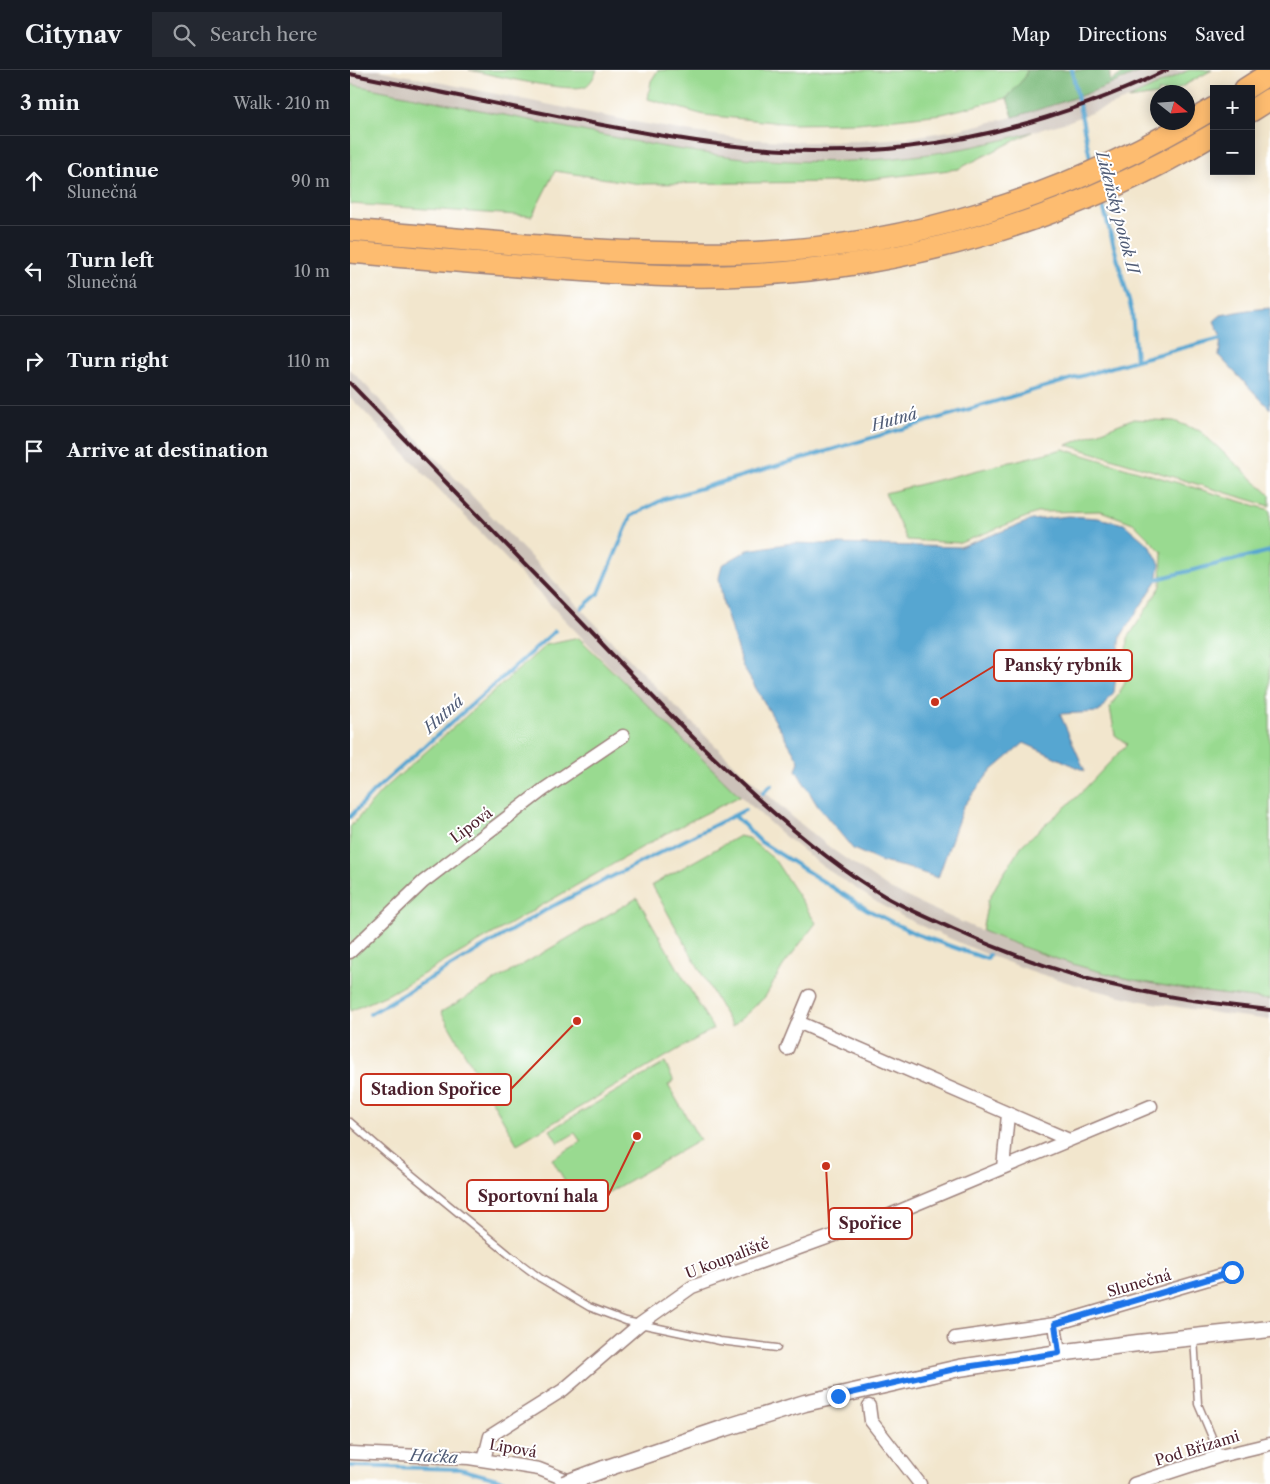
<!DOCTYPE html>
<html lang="en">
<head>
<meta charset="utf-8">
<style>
  :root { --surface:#171b24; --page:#242831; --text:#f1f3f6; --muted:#9ea1a6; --line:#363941 }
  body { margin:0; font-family:"Libre Caslon Text",serif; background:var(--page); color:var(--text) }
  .controls { position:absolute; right:15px; top:15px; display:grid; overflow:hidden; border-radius:0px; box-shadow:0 2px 12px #0003 }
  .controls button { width:45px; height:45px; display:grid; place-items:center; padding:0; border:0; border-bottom:1px solid var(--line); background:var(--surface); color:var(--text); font:25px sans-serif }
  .compass { position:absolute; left:800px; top:15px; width:45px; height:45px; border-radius:50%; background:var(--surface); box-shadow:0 2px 12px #0003; rotate:107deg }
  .stop { position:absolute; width:15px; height:15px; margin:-11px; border:4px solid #1a73e8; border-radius:50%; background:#fff }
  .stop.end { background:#1a73e8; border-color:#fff; box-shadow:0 1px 5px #0008 }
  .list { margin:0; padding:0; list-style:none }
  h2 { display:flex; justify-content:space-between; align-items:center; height:65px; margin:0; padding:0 20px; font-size:21px }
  h2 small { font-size:16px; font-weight:400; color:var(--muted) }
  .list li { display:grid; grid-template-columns:32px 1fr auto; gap:15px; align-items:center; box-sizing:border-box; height:90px; padding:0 20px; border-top:1px solid var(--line) }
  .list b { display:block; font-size:19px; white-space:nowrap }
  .list p { margin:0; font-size:16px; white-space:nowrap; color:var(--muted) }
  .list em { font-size:16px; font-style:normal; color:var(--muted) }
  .icon { flex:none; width:28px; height:28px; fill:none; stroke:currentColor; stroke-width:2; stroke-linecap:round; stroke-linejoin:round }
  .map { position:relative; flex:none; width:920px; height:1414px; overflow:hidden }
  header { display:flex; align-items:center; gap:30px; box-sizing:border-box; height:70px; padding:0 25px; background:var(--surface); border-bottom:1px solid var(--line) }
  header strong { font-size:24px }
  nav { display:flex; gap:28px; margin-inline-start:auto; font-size:18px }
  .search { width:350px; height:45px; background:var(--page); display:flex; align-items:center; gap:12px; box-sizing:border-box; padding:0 18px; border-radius:0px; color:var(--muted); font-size:19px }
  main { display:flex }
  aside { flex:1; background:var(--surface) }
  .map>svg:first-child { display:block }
  .industrial { fill:#ccc2b9 }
  .green { fill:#99da90; stroke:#727c5e }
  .forest { fill:#7aba7a; stroke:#626c52 }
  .water { fill:#57a6d1; stroke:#50627e }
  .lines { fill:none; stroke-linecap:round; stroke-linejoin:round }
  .stream { stroke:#57a6d1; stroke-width:4 }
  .service-casing { stroke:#9e827c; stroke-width:9 }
  .minor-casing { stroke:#9e827c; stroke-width:15 }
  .tertiary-casing { stroke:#9e827c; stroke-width:19 }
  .trunk-casing { stroke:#9e827c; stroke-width:24 }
  .service { stroke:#fff; stroke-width:6 }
  .minor { stroke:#fff; stroke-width:12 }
  .tertiary { stroke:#fff; stroke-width:16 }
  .trunk { stroke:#fdbc6f; stroke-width:21 }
  .rail { stroke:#4a1f2b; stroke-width:4 }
  .tertiary-bridge-casing { stroke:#9e827c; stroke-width:19; stroke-linecap:butt }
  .tertiary-bridge { stroke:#fff; stroke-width:16 }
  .route { stroke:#1a73e8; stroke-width:6 }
  .labels { text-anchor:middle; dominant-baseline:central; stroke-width:4; stroke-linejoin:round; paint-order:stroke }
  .street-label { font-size:15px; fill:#4a1f2b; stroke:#fff }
  .water-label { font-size:16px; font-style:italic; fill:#505c76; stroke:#fff }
  .leader { fill:none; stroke:#c8321e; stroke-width:2 }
  .callout-dot { fill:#c8321e; stroke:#fff; stroke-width:2 }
  .callout { fill:#fff; stroke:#c8321e; stroke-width:2 }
  .callout-label { font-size:16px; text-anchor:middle; font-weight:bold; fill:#4a1f2b }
</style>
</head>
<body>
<header>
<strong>Citynav</strong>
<div class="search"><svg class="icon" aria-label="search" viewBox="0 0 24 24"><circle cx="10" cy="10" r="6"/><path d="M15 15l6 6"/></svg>Search here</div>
<nav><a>Map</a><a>Directions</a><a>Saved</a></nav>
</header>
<main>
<aside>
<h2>3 min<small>Walk · 210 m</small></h2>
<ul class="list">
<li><svg class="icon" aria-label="ahead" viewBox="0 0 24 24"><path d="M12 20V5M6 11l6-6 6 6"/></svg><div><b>Continue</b><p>Slunečná</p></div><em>90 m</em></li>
<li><svg class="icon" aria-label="left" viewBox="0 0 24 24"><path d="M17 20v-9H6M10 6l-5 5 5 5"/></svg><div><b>Turn left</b><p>Slunečná</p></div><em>10 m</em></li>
<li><svg class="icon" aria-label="right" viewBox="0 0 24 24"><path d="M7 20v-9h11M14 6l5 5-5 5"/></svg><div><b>Turn right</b></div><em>110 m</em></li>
<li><svg class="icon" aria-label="arrive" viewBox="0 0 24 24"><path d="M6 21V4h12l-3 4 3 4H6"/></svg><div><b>Arrive at destination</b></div></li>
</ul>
</aside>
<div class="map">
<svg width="920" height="1414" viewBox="0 0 920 1414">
  <rect width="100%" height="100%" fill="#fff"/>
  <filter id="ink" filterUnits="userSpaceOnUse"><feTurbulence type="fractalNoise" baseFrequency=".02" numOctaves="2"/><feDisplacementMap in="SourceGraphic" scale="10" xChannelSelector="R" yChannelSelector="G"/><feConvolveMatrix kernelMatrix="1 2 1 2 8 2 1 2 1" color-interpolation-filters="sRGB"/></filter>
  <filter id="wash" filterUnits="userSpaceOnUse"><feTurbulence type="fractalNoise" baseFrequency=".0096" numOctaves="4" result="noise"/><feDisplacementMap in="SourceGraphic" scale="20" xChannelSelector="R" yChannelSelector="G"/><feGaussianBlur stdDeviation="1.12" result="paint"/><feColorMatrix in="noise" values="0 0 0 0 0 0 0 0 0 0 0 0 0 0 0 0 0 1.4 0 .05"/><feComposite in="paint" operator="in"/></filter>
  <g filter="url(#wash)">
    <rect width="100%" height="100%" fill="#f2e6cd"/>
    <!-- industrial -->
    <path class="industrial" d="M0 0H28L285 52 342 62 397 69 457 72 510 71 555 68 612 59 663 47 711 33 770 12 794 0H839L778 29 717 52 668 66 615 78 557 87 511 90 457 91 395 88 339 81 281 71 0 14Z
      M0 299 307 618 389 699 445 749 483 780 540 819 578 837 645 867 693 885 741 900 800 913 869 924 920 930V950L866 943 797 932 736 918 687 903 638 885 569 855 531 835 472 796 432 764 376 713 293 631 0 327Z"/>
    <!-- green -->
    <path class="green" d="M119 0H247C245 5 241 13 236 16 221 24 139 4 119 0Z
      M308 0H677L676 7 657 28 592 44 508 53 442 54 354 45 298 29 301 11Z
      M839 0H862L822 22H808L807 25 778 29Z
      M0 14C63 27 126 39 189 52 257 66 325 81 394 88 490 97 590 89 682 62L608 99 497 112 290 114 205 101 182 146 0 134Z
      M782 349 824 351 850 361 920 425V436L717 375Z
      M713 379 920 440V930C860 923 798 916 740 899 703 889 667 875 632 861L638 831 647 814 672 775 728 726 777 674 765 665 760 638 775 613 778 568 811 516 812 482 783 453 751 441 689 442 610 473 557 470 535 423Z
      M229 568 390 726 315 764 39 924 0 941V757L33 720 196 575Z
      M389 766 398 768 424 789 466 853 433 896 415 927 382 957 302 815Z
      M287 828 363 959 167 1074 91 942Z
      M315 993 324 1011 318 1015 350 1070 231 1138 202 1089 231 1072 225 1063 208 1073 200 1060Z"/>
    <!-- forest -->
    <path class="forest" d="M677 0H760V12L777 0H794C752 20 708 34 663 47L657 28 675 7Z"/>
    <!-- water -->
    <path class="water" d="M920 238V339L869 286 871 267 864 251 871 245 898 240Z
      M718 446 748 448 774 454 800 476 810 494 807 511 771 566 764 622 749 642 710 644 735 701 674 673 639 703 613 737 588 808 558 798 532 792 503 779 467 735 446 700 449 691 392 595 373 533 369 508 372 495 398 480 441 473 610 477 682 450Z"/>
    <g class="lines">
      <!-- stream -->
      <path class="stream" d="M722 0 741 93
        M751 129 782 242 786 290
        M803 510 920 481
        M232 538 249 523 281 446 314 429 786 290 875 267
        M413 723 421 715
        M385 746 411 772 518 840 566 864 637 889 639 885
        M0 747 23 722 205 561
        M20 944 201 837 395 740
        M0 1396 110 1399 165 1414"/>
    </g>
  </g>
  <g filter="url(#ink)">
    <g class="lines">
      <!-- service casing -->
      <g class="service-casing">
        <path id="service" d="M0 1052 38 1085 162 1187 190 1208 239 1237 276 1251 370 1271 427 1278
          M844 1267 848 1334 870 1386"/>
      </g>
      <!-- minor casing -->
      <g class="minor-casing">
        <path id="minor" d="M0 882 73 812 193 720 273 666
          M448 952 719 1070
          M437 979 459 926
          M653 1098 658 1044
          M705 1254 709 1283
          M605 1268 705 1254 882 1202
          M519 1336 521 1351 570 1414
          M0 1383 119 1388 189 1399 225 1413
          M134 1390 140 1366 213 1320 290 1254 342 1217 540 1145 801 1036
          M784 1414 870 1386 920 1374"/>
      </g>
      <!-- tertiary casing -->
      <g class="tertiary-casing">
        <path id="tertiary" d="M254 1399 375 1358 455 1333 609 1298 709 1283 788 1273 920 1259"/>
      </g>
      <!-- trunk casing -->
      <g class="trunk-casing">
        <path id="trunk" d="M895 19 920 3
          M901 41 920 29
          M0 160C129 170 259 186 389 183 557 179 721 125 864 38
          M0 182C65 188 131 193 196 198 263 203 330 209 397 205 562 197 722 149 864 64"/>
      </g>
      <!-- service -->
      <use href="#service" class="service"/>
      <!-- minor -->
      <use href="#minor" class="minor"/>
      <!-- tertiary -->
      <use href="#tertiary" class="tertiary"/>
      <!-- trunk -->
      <use href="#trunk" class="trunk"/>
      <!-- rail -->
      <path class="rail" d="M0 4C67 18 135 31 202 45 319 69 437 91 556 77 648 67 734 39 817 0
        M0 313C79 395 158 476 237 558 292 616 348 675 408 729 447 764 490 800 536 827 557 839 581 849 603 859 647 879 692 896 738 909 798 925 859 933 920 940"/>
      <!-- tertiary-bridge casing -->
      <g class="tertiary-bridge-casing">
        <path id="tertiary-bridge" d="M214 1414 254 1399"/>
      </g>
      <!-- tertiary-bridge -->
      <use href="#tertiary-bridge" class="tertiary-bridge"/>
    </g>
  </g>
  <g class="lines" filter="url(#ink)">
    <!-- route -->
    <path class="route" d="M488 1326 609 1298 709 1283 705 1254 882 1202"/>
  </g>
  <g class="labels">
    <!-- street labels -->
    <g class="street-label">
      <text transform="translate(121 755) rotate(-37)">Lipová</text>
      <text transform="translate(377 1188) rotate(-21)">U koupaliště</text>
      <text transform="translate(789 1213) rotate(-16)">Slunečná</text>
      <text transform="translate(163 1378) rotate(10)">Lipová</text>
      <text transform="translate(847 1378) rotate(-17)">Pod Břízami</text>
    </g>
    <!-- water labels -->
    <g class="water-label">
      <text transform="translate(768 142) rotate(75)">Lideňský potok II</text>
      <text transform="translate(544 349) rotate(-16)">Hutná</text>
      <text transform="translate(93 644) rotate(-42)">Hutná</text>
      <text transform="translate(84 1386) rotate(3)">Hačka</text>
    </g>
  </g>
  <!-- callouts -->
  <path class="leader" d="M585 632L644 596M227 951L161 1019M287 1066L258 1126M476 1096L479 1154"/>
  <g class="callout-dot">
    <circle cx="585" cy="632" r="5"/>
    <circle cx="227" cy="951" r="5"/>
    <circle cx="287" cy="1066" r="5"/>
    <circle cx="476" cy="1096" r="5"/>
  </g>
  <g class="callout">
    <rect x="644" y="580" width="138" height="31" rx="5"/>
    <rect x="11" y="1004" width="150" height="31" rx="5"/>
    <rect x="117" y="1110" width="141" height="31" rx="5"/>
    <rect x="479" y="1138" width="83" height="31" rx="5"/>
  </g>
  <g class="callout-label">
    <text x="713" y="601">Panský rybník</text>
    <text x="86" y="1025">Stadion Spořice</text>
    <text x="188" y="1132">Sportovní hala</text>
    <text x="520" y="1159">Spořice</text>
  </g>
</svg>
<div class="controls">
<button>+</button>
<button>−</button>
</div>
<svg class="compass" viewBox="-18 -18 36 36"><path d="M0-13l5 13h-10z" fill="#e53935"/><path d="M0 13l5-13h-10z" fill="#9ea1a6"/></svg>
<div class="stop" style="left:882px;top:1202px"></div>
<div class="stop end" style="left:488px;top:1326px"></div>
</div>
</main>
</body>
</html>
